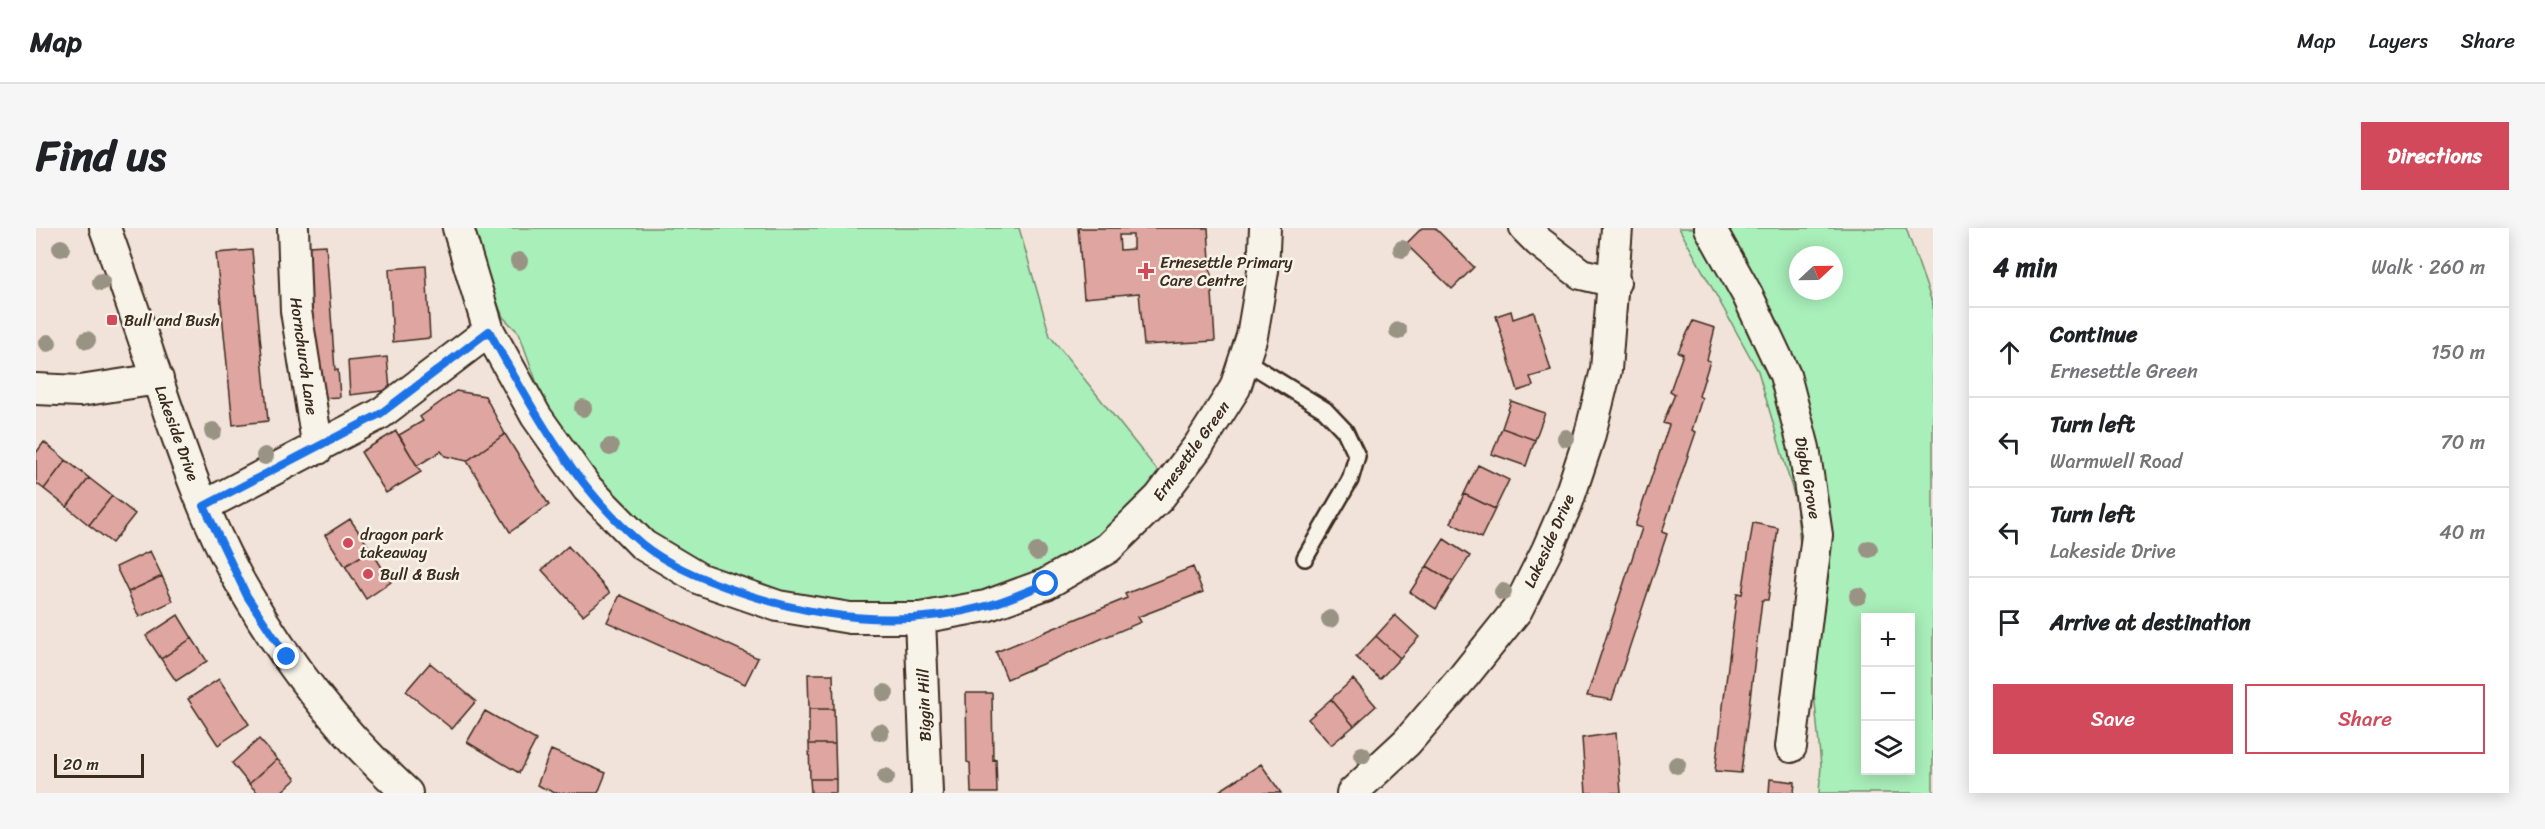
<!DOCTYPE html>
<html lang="en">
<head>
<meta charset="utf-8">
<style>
  :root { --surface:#fff; --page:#f6f6f6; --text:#202124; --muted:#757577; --line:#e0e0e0; --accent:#d1495b }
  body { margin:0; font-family:Sriracha,sans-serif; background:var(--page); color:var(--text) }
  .controls { position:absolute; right:18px; bottom:18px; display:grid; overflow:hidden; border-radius:0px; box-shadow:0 3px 15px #0003 }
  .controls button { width:54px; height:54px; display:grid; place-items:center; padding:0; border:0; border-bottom:2px solid var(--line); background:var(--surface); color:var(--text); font:30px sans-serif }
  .compass { position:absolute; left:1753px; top:18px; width:54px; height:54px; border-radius:50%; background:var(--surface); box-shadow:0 3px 15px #0003; rotate:68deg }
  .scale { position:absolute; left:18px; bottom:15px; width:90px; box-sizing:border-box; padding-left:6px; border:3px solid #3b2a1e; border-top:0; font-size:16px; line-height:21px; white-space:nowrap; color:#3b2a1e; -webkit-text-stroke:4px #f7f3e8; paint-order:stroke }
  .stop { position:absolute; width:18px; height:18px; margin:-14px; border:4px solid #1a73e8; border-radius:50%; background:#fff }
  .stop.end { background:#1a73e8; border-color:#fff; box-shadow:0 2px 6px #0008 }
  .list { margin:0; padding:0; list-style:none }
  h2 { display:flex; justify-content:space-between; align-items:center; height:78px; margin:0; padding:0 24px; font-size:26px }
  h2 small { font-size:20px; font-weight:400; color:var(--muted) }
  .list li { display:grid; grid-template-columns:39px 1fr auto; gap:18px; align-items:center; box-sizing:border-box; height:90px; padding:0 24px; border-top:2px solid var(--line) }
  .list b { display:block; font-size:22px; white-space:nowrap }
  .list p { margin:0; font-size:20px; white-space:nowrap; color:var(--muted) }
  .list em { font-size:20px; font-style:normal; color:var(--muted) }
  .actions { display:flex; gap:12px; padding:18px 24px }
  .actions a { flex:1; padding:14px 0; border:2px solid var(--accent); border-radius:0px; text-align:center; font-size:21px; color:var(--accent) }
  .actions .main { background:var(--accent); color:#fff }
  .icon { flex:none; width:33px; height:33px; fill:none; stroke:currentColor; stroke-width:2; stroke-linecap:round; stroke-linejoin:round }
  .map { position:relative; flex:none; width:1897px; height:565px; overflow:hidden; border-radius:0px }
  header { display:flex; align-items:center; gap:36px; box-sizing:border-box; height:84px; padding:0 30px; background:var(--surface); border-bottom:2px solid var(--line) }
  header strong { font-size:28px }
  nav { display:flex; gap:33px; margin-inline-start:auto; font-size:21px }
  .intro { display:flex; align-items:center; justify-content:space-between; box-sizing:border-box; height:144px; padding:0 36px }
  h1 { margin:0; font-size:42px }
  .button { padding:15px 27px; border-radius:0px; background:var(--accent); color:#fff; font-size:21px; font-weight:700 }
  main { display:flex; gap:36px; padding:0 36px }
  aside { flex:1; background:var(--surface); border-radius:0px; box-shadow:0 3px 15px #0003 }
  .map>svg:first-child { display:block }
  .park { fill:#a9efba; stroke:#728c6c; stroke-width:1.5; fill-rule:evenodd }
  .building { fill:#dfa5a0; stroke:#3b2a1e; stroke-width:1.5; fill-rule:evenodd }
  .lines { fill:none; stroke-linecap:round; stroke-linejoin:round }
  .lane-casing { stroke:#3b2a1e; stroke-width:20 }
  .street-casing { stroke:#3b2a1e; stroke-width:34 }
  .lane { stroke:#f7f3e8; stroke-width:15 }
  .street { stroke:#f7f3e8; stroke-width:30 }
  .tree { fill:#999384 }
  .route { stroke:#1a73e8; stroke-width:8 }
  .poi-dot { fill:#d1495b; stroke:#f7f3e8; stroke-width:2 }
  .labels { text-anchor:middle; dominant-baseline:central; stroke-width:5; stroke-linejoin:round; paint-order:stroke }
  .poi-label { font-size:16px; fill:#3b2a1e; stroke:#f7f3e8; text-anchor:start }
  .street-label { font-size:16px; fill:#3b2a1e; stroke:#f7f3e8 }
</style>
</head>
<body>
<header>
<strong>Map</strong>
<nav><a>Map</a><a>Layers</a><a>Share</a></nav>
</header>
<div class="intro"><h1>Find us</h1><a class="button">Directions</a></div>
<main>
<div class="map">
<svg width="1897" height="565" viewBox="0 0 1897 565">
  <rect width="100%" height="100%" fill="#f2e3da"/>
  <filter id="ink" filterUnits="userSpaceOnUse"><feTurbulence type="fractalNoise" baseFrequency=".0167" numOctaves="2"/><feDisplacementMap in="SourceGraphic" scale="12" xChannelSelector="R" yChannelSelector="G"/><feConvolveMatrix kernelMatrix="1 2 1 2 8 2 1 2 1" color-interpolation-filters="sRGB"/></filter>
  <g filter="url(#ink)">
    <!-- park -->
    <path class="park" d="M438 0H983L1014 108 1125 247 1112 262 1063 307 1013 340 953 362 885 376 836 377 770 372 684 345 639 320 605 296 573 264 538 221 509 178 483 105 467 89 456 61Z
      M1643 0H1870L1897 77V565H1783L1785 538 1760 274 1722 143ZM1762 27H1798V63H1762ZM1830 389H1874V542H1830Z"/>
    <!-- building -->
    <path class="building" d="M1042 0H1172L1179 113 1108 117 1103 65 1048 70ZM1083 7H1097V21L1084 22Z
      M1386 0H1399L1438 39 1416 61 1370 16Z
      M290 17 299 142H302L304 169 286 170 280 145 272 18Z
      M216 22 232 193 197 197 180 25Z
      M390 38 394 110 357 114 353 41Z
      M1475 83 1477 91 1498 84 1515 143 1494 149 1497 158 1482 163 1460 88Z
      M1657 93 1679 100 1671 132 1674 133 1663 168 1666 170 1656 202 1660 204 1626 304 1631 306 1576 472 1551 468 1606 300 1599 298 1633 197 1627 195 1639 166 1634 163 1647 126 1642 124Z
      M351 129 354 162 314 167 312 133Z
      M420 163 449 168 469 206 431 233 409 228 405 223 381 238 363 207 387 193 384 189Z
      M1475 173 1509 185 1499 212 1466 200Z
      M1466 200 1499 212 1490 238 1456 226Z
      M360 203 385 244 350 265 325 224Z
      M469 206 513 277 474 304 431 233Z
      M8 214 30 232 8 261 0 255V225Z
      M30 232 53 250 31 279 8 261Z
      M1442 237 1473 252 1459 281 1428 266Z
      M53 250 76 268 53 297 31 279Z
      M1428 266 1459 281 1445 310 1415 295Z
      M76 268 99 286 76 315 53 297Z
      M314 291 335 322 309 338 289 307Z
      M1717 295 1742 300 1732 372H1726L1705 545 1679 543 1701 365 1706 366Z
      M1408 311 1434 328 1417 354 1391 338Z
      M532 318 574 365 547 387 506 342Z
      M335 322 355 354 330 371 309 338Z
      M114 323 126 348 92 364 80 339Z
      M1391 338 1417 354 1400 381 1374 364Z
      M1157 339 1167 364 1102 389 1105 394 971 451 960 424 1091 370 1089 366Z
      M126 348 137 373 103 389 92 364Z
      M584 367 722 430 709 456 571 394Z
      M142 387 156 410 125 431 110 408Z
      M1359 387 1383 409 1364 430 1340 408Z
      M1340 408 1364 430 1344 451 1320 429Z
      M156 410 171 433 140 453 125 431Z
      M394 435 440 473 416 501 370 463Z
      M772 446H797L798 481H773Z
      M183 451 213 496 182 517 152 471Z
      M1317 451 1340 478 1318 498 1295 471Z
      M930 465H956L957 532 960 531 961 565H935L934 535 931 534Z
      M1295 471 1318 498 1295 517 1272 491Z
      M773 481H798L799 516H773Z
      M449 483 500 512 483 545 431 514Z
      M1580 505 1585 565H1550L1546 510Z
      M223 511 241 531 213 556 196 535Z
      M773 516H799L800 551H774Z
      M515 522 570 545 562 565H519L501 557Z
      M241 531 260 551 244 565H222L213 556Z
      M1225 536 1245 565H1180Z
      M774 551H800V565H775Z
      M1734 551 1759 554 1758 565H1733Z"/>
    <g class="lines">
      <!-- lane casing -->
      <g class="lane-casing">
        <path id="lane" d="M1208 132 1289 182 1309 203 1321 228 1314 252 1269 330"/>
      </g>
      <!-- street casing -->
      <g class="street-casing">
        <path id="street" d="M69 0C88 53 106 106 124 159 148 230 173 303 212 368 255 442 309 508 371 565
          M257 0 260 83 282 221
          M422 0 453 103 500 188 551 260 607 317 664 351 742 378 814 390H884L950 378 1010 356 1072 320 1123 270 1163 217 1199 160 1216 108 1227 43 1229 0
          M1489 0 1503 14 1545 46 1579 54
          M1674 0 1711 66 1749 147 1768 220 1781 307 1755 519
          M0 161 44 163 122 151
          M168 278 344 186 453 103
          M884 390 891 565
          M1316 565 1371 514 1428 448 1481 382 1511 322 1531 276 1553 210 1570 142 1581 0"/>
      </g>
      <!-- lane -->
      <use href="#lane" class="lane"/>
      <!-- street -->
      <use href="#street" class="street"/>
    </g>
    <!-- trees -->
    <g class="tree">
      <circle cx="25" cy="20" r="9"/>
      <circle cx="1366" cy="21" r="9"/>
      <circle cx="483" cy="33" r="9"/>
      <circle cx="65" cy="54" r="9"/>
      <circle cx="1362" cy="103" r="9"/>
      <circle cx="51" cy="112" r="9"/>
      <circle cx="12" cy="115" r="9"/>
      <circle cx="547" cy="180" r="9"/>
      <circle cx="177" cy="203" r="9"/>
      <circle cx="1530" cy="210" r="9"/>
      <circle cx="574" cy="219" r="9"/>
      <circle cx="229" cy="228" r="9"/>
      <circle cx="1833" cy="321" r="9"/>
      <circle cx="1001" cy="324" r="9"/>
      <circle cx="1467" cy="364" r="9"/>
      <circle cx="1822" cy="368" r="9"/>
      <circle cx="1294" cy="391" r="9"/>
      <circle cx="849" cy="465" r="9"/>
      <circle cx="844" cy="504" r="9"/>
      <circle cx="1326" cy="527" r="9"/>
      <circle cx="1641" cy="537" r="9"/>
      <circle cx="850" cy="549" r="9"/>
    </g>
  </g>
  <g class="lines" filter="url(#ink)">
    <!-- route -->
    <path class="route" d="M251 429 211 368 168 278 344 186 453 103C495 179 538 259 606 316 633 338 671 353 704 364 783 391 868 400 950 378 970 373 990 363 1010 356"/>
  </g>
  <!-- markers -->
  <g class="poi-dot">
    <path d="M1107 34h6v6h6v6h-6v6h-6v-6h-6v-6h6z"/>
    <rect x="70" y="86" width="12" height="12" rx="3"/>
    <circle cx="312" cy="315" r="6"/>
    <circle cx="332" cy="346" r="6"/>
  </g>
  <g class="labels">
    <!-- poi labels -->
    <g class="poi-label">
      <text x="1124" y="34">Ernesettle Primary<tspan x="1124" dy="18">Care Centre</tspan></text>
      <text x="88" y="92">Bull and Bush</text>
      <text x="324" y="306">dragon park<tspan x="324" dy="18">takeaway</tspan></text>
      <text x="344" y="346">Bull &amp; Bush</text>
    </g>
    <!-- street labels -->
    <g class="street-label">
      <text transform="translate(268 128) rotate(82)">Hornchurch Lane</text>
      <text transform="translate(141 205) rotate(70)">Lakeside Drive</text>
      <text transform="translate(1155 223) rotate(-54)">Ernesettle Green</text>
      <text transform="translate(1772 250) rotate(80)">Digby Grove</text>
      <text transform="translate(1513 313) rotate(-66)">Lakeside Drive</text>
      <text transform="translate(888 477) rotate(-92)">Biggin Hill</text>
    </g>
  </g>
</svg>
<div class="controls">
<button>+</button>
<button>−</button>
<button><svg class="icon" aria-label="layers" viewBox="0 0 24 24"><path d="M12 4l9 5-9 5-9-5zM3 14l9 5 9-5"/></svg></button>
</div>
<svg class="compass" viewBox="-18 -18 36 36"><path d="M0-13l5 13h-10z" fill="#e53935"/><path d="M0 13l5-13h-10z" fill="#757577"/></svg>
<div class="scale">20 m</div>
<div class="stop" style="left:1010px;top:356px"></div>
<div class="stop end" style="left:251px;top:429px"></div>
</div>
<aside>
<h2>4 min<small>Walk · 260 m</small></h2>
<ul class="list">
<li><svg class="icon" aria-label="ahead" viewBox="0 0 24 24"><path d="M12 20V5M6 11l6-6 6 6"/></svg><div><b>Continue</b><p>Ernesettle Green</p></div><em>150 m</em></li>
<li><svg class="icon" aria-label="left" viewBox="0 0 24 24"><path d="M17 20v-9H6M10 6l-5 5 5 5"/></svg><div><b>Turn left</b><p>Warmwell Road</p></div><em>70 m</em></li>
<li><svg class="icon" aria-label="left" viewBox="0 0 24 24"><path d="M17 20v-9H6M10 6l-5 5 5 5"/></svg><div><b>Turn left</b><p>Lakeside Drive</p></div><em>40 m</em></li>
<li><svg class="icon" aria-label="arrive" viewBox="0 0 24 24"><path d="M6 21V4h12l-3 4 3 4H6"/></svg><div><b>Arrive at destination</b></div></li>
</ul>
<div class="actions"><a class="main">Save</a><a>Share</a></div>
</aside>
</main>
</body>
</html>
